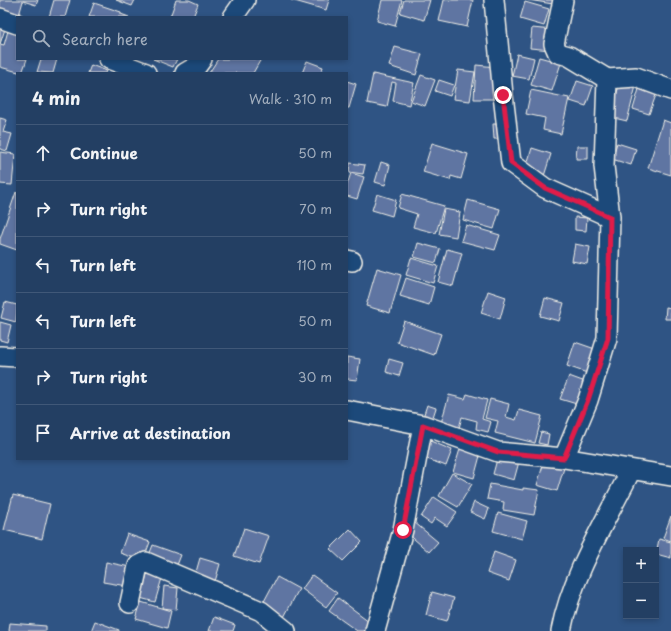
<!DOCTYPE html>
<html lang="en">
<head>
<meta charset="utf-8">
<style>
  :root { --surface:#233f63; --page:#2b4669; --text:#f1f3f6; --muted:#a3afbe; --line:#405878 }
  body { margin:0; font-family:"Playpen Sans",sans-serif; background:var(--page); color:var(--text) }
  .controls { position:absolute; right:12px; bottom:12px; display:grid; overflow:hidden; border-radius:0px; box-shadow:0 2px 6px #0003 }
  .controls button { width:36px; height:36px; display:grid; place-items:center; padding:0; border:0; border-bottom:1px solid var(--line); background:var(--surface); color:var(--text); font:20px sans-serif }
  .stop { position:absolute; width:12px; height:12px; margin:-9px; border:3px solid #e11d48; border-radius:50%; background:#fff }
  .stop.end { background:#e11d48; border-color:#fff; box-shadow:0 1px 4px #0008 }
  .list { margin:0; padding:0; list-style:none }
  h2 { display:flex; justify-content:space-between; align-items:center; height:52px; margin:0; padding:0 16px; font-size:17px }
  h2 small { font-size:13px; font-weight:400; color:var(--muted) }
  .list li { display:grid; grid-template-columns:26px 1fr auto; gap:12px; align-items:center; box-sizing:border-box; height:56px; padding:0 16px; border-top:1px solid var(--line) }
  .list b { display:block; font-size:15px; white-space:nowrap }
  .list em { font-size:13px; font-style:normal; color:var(--muted) }
  .icon { flex:none; width:22px; height:22px; fill:none; stroke:currentColor; stroke-width:2; stroke-linecap:round; stroke-linejoin:round }
  .map { position:relative; flex:none; width:671px; height:631px; overflow:hidden }
  .search { position:absolute; background:var(--surface); box-shadow:0 2px 6px #0003; left:16px; top:16px; width:332px; height:44px; display:flex; align-items:center; gap:10px; box-sizing:border-box; padding:0 14px; border-radius:0px; color:var(--muted); font-size:15px }
  .panel { position:absolute; background:var(--surface); box-shadow:0 2px 6px #0003; left:16px; top:72px; width:332px; height:388px; border-radius:0px }
  .map>svg:first-child { display:block }
  .building { fill:#5f75a2; stroke:#f4f1e8 }
  .lines { fill:none; stroke-linecap:round; stroke-linejoin:round }
  .minor-casing { stroke:#f4f1e8; stroke-width:22 }
  .minor { stroke:#1f4a7a; stroke-width:19 }
  .route { stroke:#e11d48; stroke-width:5 }
</style>
</head>
<body>
<div class="map">
<svg width="671" height="631" viewBox="0 0 671 631">
  <rect width="100%" height="100%" fill="#2f5484"/>
  <filter id="ink" filterUnits="userSpaceOnUse"><feTurbulence type="fractalNoise" baseFrequency=".025" numOctaves="2"/><feDisplacementMap in="SourceGraphic" scale="8" xChannelSelector="R" yChannelSelector="G"/><feConvolveMatrix kernelMatrix="1 2 1 2 8 2 1 2 1" color-interpolation-filters="sRGB"/></filter>
  <g filter="url(#ink)">
    <!-- building -->
    <path class="building" d="M0 0H38L36 5 23 1 19 15 0 10Z
      M54 0H70L65 17H49Z
      M116 0H135L132 6Z
      M176 0H189L198 4 193 17H170Z
      M291 0H329L326 10Z
      M382 0H402L395 26 377 21Z
      M404 0H430L424 20 400 13Z
      M444 0H473L467 27 439 21Z
      M528 0H553V4Z
      M525 2 549 9 544 26 520 19Z
      M94 3 121 12V14L129 17H89Z
      M0 24 6 26 0 44 4 45 9 27 17 30V59H27L22 73 0 67Z
      M532 28 553 30 551 50 530 48Z
      M395 47 422 54 416 75 389 66Z
      M517 54 534 58 529 79 512 76Z
      M539 57 561 63 552 91 531 85Z
      M41 59H57L53 73 37 72Z
      M153 59H177L173 67Z
      M218 59H261L253 73H209Z
      M307 61 323 67 321 73H302Z
      M91 65 107 71 106 73H88Z
      M476 65 496 67 494 99H474Z
      M458 70 475 72 470 101 453 99Z
      M373 74 414 83 409 105 393 101 396 83 392 82 387 107 367 103Z
      M421 75 435 80 425 106 411 101Z
      M439 80 454 85 450 96 435 91Z
      M347 81 356 84 349 108H347Z
      M577 81 593 86 586 106 570 101Z
      M620 82 636 86 627 121 610 117Z
      M639 89 656 95 649 114 633 109Z
      M531 90 569 98 561 134 543 130 545 118 526 114Z
      M0 118 7 120 3 132 12 134 7 151 0 149Z
      M663 120 671 123V175L648 168Z
      M493 124H504V139H494Z
      M432 143 468 154 461 179 451 176 450 180 423 172Z
      M617 143 636 149 631 165 612 159Z
      M577 146H588V159H576Z
      M532 148 551 154 544 176 525 171Z
      M0 152 15 154 12 185 0 184Z
      M381 162 390 165 385 185 375 182Z
      M350 163 365 165 363 174 349 172Z
      M351 173 364 177 357 199 347 196V185Z
      M16 192 17 193V250L0 244V239Z
      M377 194 396 200 392 216 372 210Z
      M402 194 444 206 436 233 413 227 417 214 398 208Z
      M468 200 500 209 494 229 463 220Z
      M444 209 460 212 456 237 439 234Z
      M575 217 587 218 586 231 575 230Z
      M466 225 500 235 495 250 461 241Z
      M418 243 440 249 436 263 414 257Z
      M575 244 590 247 587 264 572 261Z
      M447 249 462 253 453 286 438 282Z
      M411 258 438 266 433 283 406 275Z
      M377 268 401 275 390 313 366 306Z
      M406 278 434 287 429 305 400 296Z
      M488 291 506 297 500 319 481 313Z
      M545 298 564 303 559 321 540 316Z
      M5 302 17 305 16 322 1 318Z
      M666 307 671 308V319H665Z
      M404 321 441 334 434 355 397 342Z
      M0 322 11 325 7 342 0 340Z
      M575 342 598 350 590 374 567 366Z
      M347 357 360 359 357 380 347 379Z
      M389 359 403 363 399 376 386 372Z
      M569 376 588 383 580 405 560 399Z
      M467 394 487 400 482 419 491 422 488 432 476 429 477 421 462 417 459 428 441 423 449 395 465 399Z
      M490 399 509 404 506 417 516 420 519 410 542 416 535 443 495 433 498 421 485 418Z
      M427 405 436 408 431 423 422 420Z
      M541 432 549 434 547 445 538 443Z
      M428 440 452 450 446 466 422 457Z
      M461 446 481 452 474 478 453 472Z
      M499 452 520 458 514 480 493 474Z
      M544 462 564 468 557 491 537 485Z
      M452 473 472 484 458 507 439 496Z
      M490 484 523 490V488L539 490 534 515 503 510 504 502 487 499Z
      M13 495 50 504 42 539 4 530Z
      M434 497 457 512 447 526 435 518 431 524 421 517Z
      M474 502 489 509 485 519 470 512Z
      M498 513 527 521 522 539 493 531Z
      M671 516V541L663 538Z
      M414 522 438 542 429 552 406 532Z
      M244 528 269 536 259 564 234 556Z
      M350 529 362 542 343 561 330 549Z
      M127 534 150 542 143 561 120 553Z
      M659 539 671 542V558L656 554Z
      M153 545 181 555 175 570 147 560Z
      M494 552 516 560 509 581 487 573Z
      M200 558 220 564 214 585 194 579Z
      M106 562 130 567 127 586 103 582Z
      M147 574 162 578 155 602 140 598Z
      M312 575 337 593 326 607 302 589Z
      M277 577 299 589 283 619 261 607Z
      M164 586 178 588 176 610 162 608Z
      M432 592 454 598 447 621 426 615Z
      M338 598 373 624 368 631H357L329 611Z
      M141 602 171 611 167 628 136 619Z
      M214 617 235 625 233 631H209Z
      M95 621 119 630V631H91Z
      M10 623 46 626V631H9Z"/>
    <g class="lines">
      <!-- minor casing -->
      <g class="minor-casing">
        <path id="minor" d="M563 0 554 44 558 53 569 56 607 79 636 77 671 90
          M233 17 245 0
          M0 18 17 24
          M109 59 146 73
          M185 73 197 66 202 59
          M607 79 604 166 610 217
          M347 260 352 261
          M0 356 17 357
          M347 410 423 425 498 452 564 458 588 400 607 338 610 217 545 188 511 163 503 95 494 0
          M564 458 671 476
          M130 603 138 566 146 562 261 611 286 631
          M375 631 403 530 423 425
          M561 631C572 574 606 521 631 470"/>
      </g>
      <!-- minor -->
      <use href="#minor" class="minor"/>
    </g>
  </g>
  <g class="lines" filter="url(#ink)">
    <!-- route -->
    <path class="route" d="M403 530 423 425 498 452 564 458 588 400 608 338 610 217 545 188 511 163 503 95"/>
  </g>
</svg>
<div class="controls">
<button>+</button>
<button>−</button>
</div>
<div class="stop" style="left:403px;top:530px"></div>
<div class="stop end" style="left:503px;top:95px"></div>
<div class="search"><svg class="icon" aria-label="search" viewBox="0 0 24 24"><circle cx="10" cy="10" r="6"/><path d="M15 15l6 6"/></svg>Search here</div>
<section class="panel">
<h2>4 min<small>Walk · 310 m</small></h2>
<ul class="list">
<li><svg class="icon" aria-label="ahead" viewBox="0 0 24 24"><path d="M12 20V5M6 11l6-6 6 6"/></svg><div><b>Continue</b></div><em>50 m</em></li>
<li><svg class="icon" aria-label="right" viewBox="0 0 24 24"><path d="M7 20v-9h11M14 6l5 5-5 5"/></svg><div><b>Turn right</b></div><em>70 m</em></li>
<li><svg class="icon" aria-label="left" viewBox="0 0 24 24"><path d="M17 20v-9H6M10 6l-5 5 5 5"/></svg><div><b>Turn left</b></div><em>110 m</em></li>
<li><svg class="icon" aria-label="left" viewBox="0 0 24 24"><path d="M17 20v-9H6M10 6l-5 5 5 5"/></svg><div><b>Turn left</b></div><em>50 m</em></li>
<li><svg class="icon" aria-label="right" viewBox="0 0 24 24"><path d="M7 20v-9h11M14 6l5 5-5 5"/></svg><div><b>Turn right</b></div><em>30 m</em></li>
<li><svg class="icon" aria-label="arrive" viewBox="0 0 24 24"><path d="M6 21V4h12l-3 4 3 4H6"/></svg><div><b>Arrive at destination</b></div></li>
</ul>
</section>
</div>
</body>
</html>
